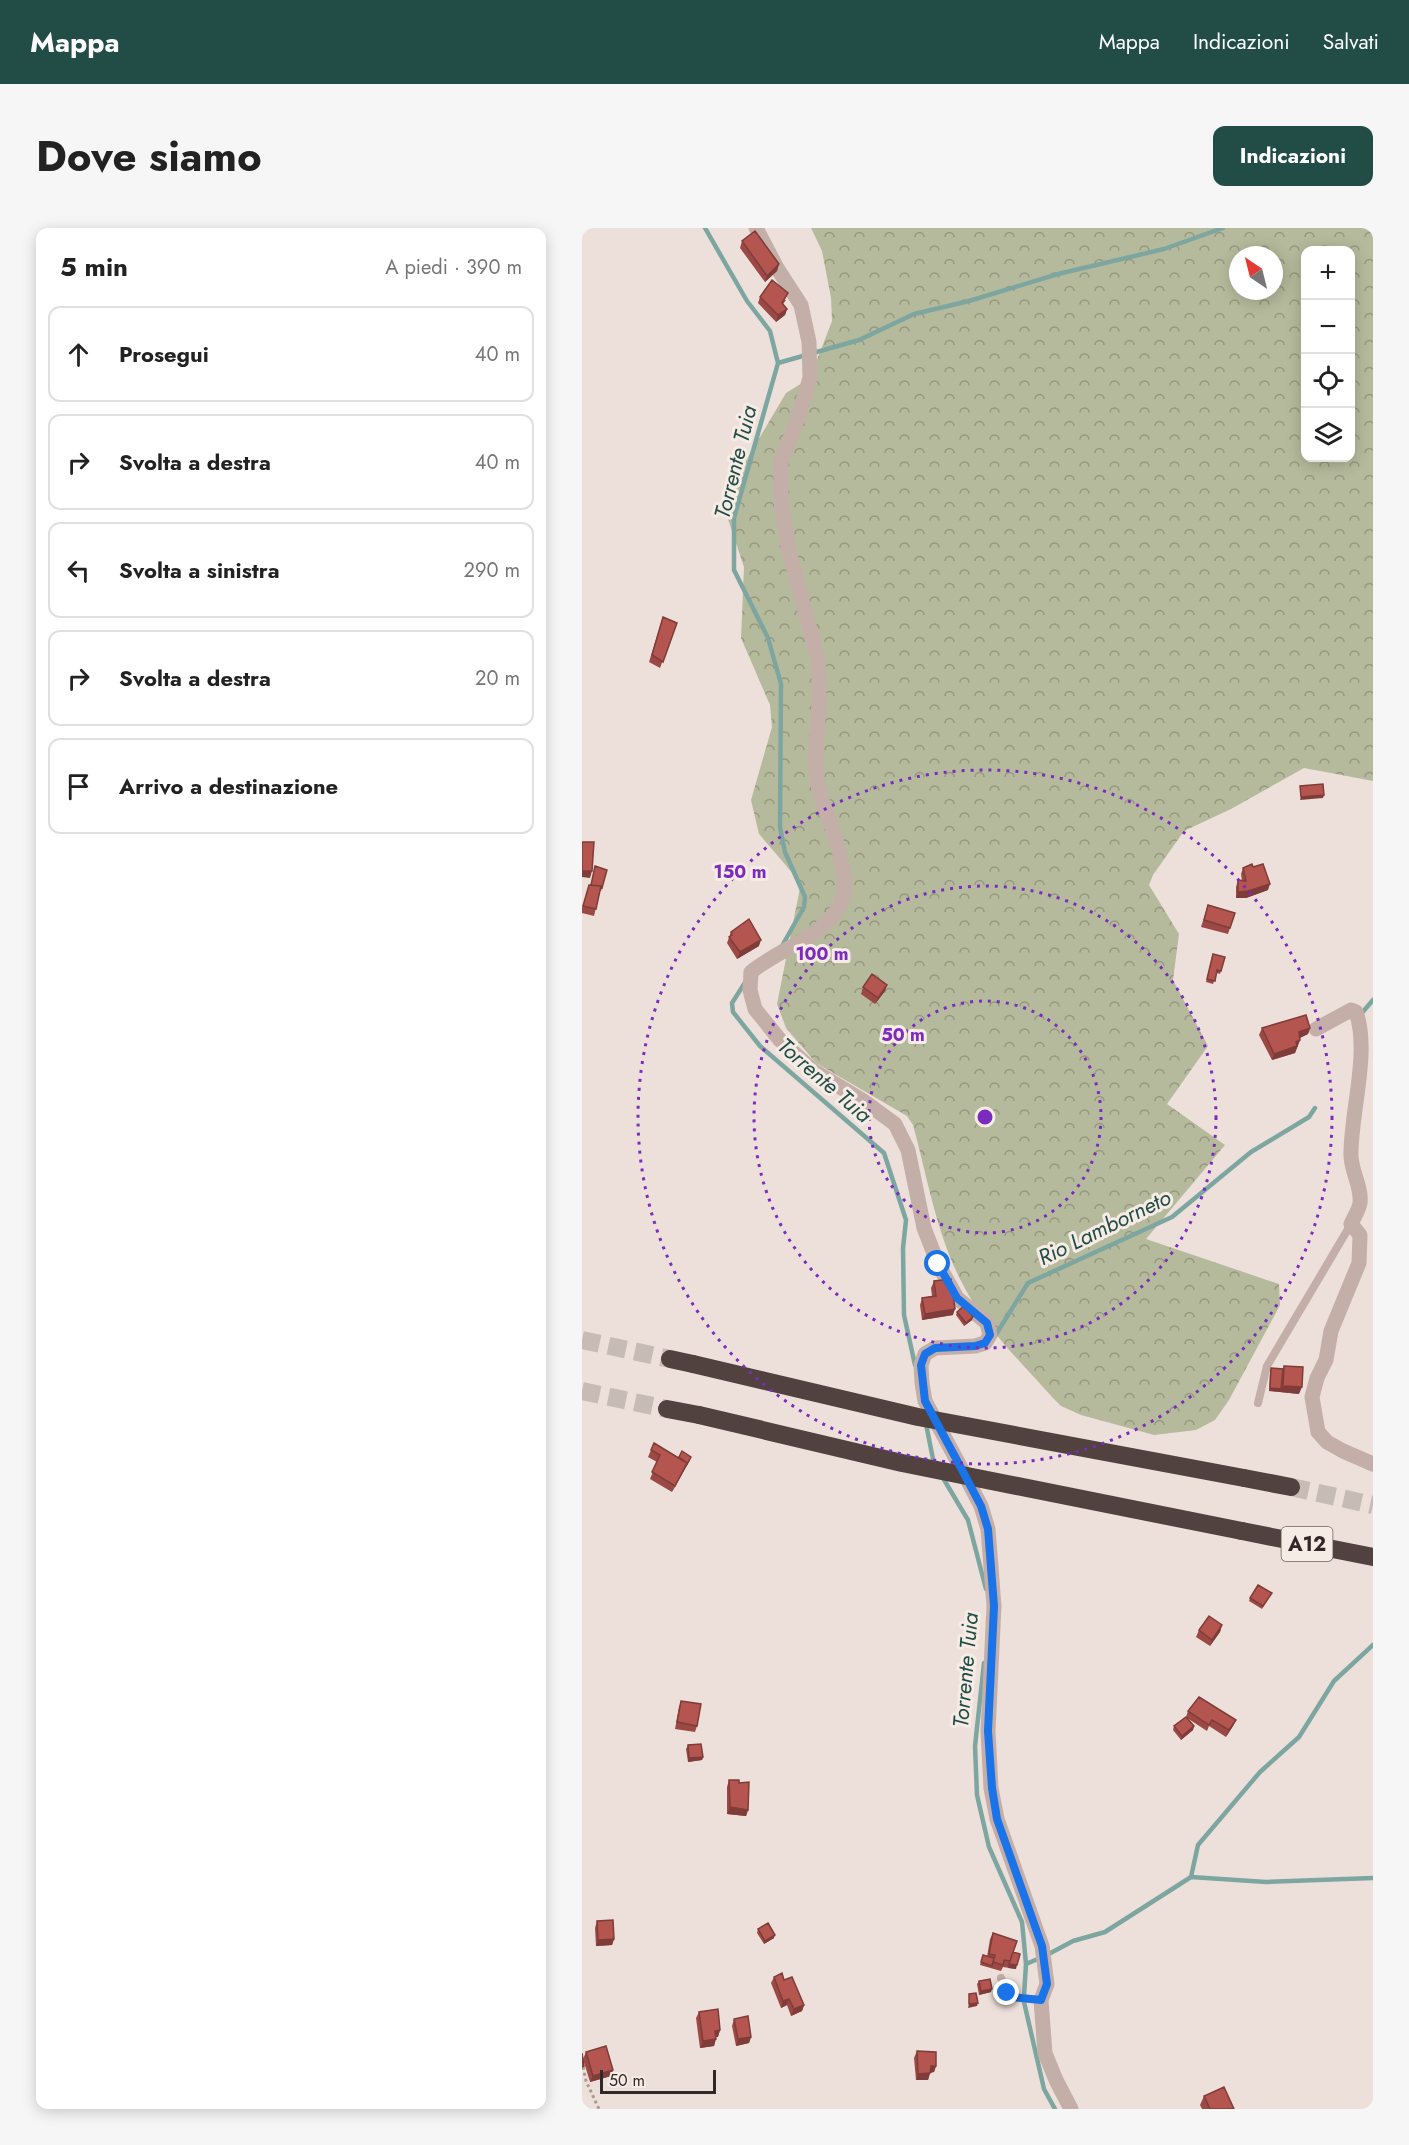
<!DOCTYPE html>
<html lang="it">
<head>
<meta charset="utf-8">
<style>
  :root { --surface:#fff; --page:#f6f6f6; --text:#222; --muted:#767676; --line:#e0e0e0; --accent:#224d47 }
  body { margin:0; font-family:Jost,sans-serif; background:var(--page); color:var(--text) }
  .controls { position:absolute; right:18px; top:18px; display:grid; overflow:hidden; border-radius:12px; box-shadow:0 3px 15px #0003 }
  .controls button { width:54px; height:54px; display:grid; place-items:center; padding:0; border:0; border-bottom:2px solid var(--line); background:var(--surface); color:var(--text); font:30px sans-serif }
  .compass { position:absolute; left:647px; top:18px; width:54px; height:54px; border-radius:50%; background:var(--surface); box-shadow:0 3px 15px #0003; rotate:325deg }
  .scale { position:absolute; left:18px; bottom:15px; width:116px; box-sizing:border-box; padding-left:6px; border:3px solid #312827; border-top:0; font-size:16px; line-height:21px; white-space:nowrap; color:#312827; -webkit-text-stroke:4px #f6ebe5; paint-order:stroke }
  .stop { position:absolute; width:18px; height:18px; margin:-14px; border:4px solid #1a73e8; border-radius:50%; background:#fff }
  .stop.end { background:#1a73e8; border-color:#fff; box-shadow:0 2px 6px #0008 }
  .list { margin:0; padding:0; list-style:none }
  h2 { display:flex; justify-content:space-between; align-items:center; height:78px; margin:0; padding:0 24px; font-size:26px }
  h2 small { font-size:20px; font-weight:400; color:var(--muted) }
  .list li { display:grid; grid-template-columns:39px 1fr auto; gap:18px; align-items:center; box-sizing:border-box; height:96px; margin:0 12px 12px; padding:0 12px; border:2px solid var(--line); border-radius:12px }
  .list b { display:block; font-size:22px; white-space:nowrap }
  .list em { font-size:20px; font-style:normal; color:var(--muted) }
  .icon { flex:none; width:33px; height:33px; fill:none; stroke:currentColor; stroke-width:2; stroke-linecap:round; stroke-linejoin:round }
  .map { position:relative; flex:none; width:791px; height:1881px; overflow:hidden; border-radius:12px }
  header { display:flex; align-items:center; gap:36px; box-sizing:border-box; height:84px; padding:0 30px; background:var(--accent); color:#fff }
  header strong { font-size:28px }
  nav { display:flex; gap:33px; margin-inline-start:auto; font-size:21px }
  .intro { display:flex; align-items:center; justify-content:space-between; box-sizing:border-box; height:144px; padding:0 36px }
  h1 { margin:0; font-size:42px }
  .button { padding:15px 27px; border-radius:12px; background:var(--accent); color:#fff; font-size:21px; font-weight:700 }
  main { display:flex; gap:36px; padding:0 36px }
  aside { flex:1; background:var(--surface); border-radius:12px; box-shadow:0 3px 15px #0003 }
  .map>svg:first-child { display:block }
  .forest { fill:url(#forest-crowns); fill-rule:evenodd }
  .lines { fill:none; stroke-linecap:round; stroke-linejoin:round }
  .stream { stroke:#7da6a0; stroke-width:4.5 }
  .motorway-tunnel { stroke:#c7bbb6; stroke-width:18; stroke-dasharray:18 9; stroke-linecap:butt }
  .path { stroke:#af9992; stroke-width:3; stroke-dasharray:3 3; stroke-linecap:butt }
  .service { stroke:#c3afa8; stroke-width:8 }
  .minor { stroke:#c3afa8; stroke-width:15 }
  .motorway { stroke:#51413f; stroke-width:18 }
  .motorway-bridge { stroke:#51413f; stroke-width:18 }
  .wall { fill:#9c4945 }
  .shaded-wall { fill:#7f3c38 }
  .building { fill:#b55550; stroke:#7f3c38; stroke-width:1.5 }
  .route { stroke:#1a73e8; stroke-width:8 }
  .ring { fill:none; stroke:#7b2cbf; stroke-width:3; stroke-dasharray:3 6 }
  .labels { text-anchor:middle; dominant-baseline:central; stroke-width:6; stroke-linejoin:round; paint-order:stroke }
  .shield { fill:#f6ebe5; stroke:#6c6260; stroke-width:1.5 }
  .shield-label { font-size:20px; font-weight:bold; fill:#312827 }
  .water-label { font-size:22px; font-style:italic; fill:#224d47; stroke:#f6ebe5 }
  .centre { fill:#7b2cbf; stroke:#f6ebe5; stroke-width:3 }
  .ring-label { font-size:18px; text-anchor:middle; font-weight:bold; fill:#7b2cbf; stroke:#f6ebe5; stroke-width:6; stroke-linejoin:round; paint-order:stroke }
</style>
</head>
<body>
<header>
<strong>Mappa</strong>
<nav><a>Mappa</a><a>Indicazioni</a><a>Salvati</a></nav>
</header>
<div class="intro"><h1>Dove siamo</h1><a class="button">Indicazioni</a></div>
<main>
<aside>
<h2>5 min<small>A piedi · 390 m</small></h2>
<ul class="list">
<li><svg class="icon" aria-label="ahead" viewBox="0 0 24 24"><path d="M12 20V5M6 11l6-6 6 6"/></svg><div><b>Prosegui</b></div><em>40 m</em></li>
<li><svg class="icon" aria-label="right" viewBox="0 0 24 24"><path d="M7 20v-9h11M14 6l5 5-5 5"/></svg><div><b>Svolta a destra</b></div><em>40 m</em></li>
<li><svg class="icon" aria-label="left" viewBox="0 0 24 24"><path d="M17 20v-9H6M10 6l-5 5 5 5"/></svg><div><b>Svolta a sinistra</b></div><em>290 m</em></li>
<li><svg class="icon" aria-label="right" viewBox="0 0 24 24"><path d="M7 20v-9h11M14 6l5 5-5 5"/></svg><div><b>Svolta a destra</b></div><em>20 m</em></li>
<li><svg class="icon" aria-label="arrive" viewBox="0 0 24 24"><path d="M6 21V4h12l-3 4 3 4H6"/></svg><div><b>Arrivo a destinazione</b></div></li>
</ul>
</aside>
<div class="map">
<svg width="791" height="1881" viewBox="0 0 791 1881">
  <defs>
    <pattern id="forest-crowns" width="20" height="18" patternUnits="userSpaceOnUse" patternTransform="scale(1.5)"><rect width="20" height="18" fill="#b6ba9c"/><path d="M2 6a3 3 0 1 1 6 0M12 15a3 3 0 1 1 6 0" fill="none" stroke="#95977f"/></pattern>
  </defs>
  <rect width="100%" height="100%" fill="#ede0da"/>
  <!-- forest -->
  <path class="forest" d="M229 0H791V553L722 540 649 581 602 603 571 647 567 657 597 706 591 752 626 818 585 876 643 917 564 1011 697 1056 698 1077 647 1172 633 1192 614 1202 572 1207 499 1187 479 1178 471 1170C438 1133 400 1097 378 1051 354 1003 345 948 331 897L325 888 234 835 204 800 195 776 219 655 177 606 169 572 190 499 188 477 159 410 162 339 140 273 204 165 228 150 250 93 249 70 240 23ZM724 22H768V230H724ZM656 27H692V63H656Z"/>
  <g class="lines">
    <!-- stream -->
    <path class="stream" d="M123 0 165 73 188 103 196 135 152 290V342L186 410 199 456 198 599 203 624 223 669 222 679 200 718
      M196 135 277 112 332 86 387 73 476 46 582 21 641 0
      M164 753 150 775 151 784 178 818 302 925 324 992 321 1020 322 1087 333 1137
      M779 786 791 772
      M413 1108 446 1055 590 989 669 924 727 889 733 880
      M344 1196 351 1231 354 1237
      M361 1250 386 1292 404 1361
      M402 1435 393 1518 395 1567 407 1619 440 1694 444 1736 442 1768
      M609 1649 616 1617 678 1544 717 1509 752 1453 791 1417
      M444 1736 463 1728 491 1713 523 1704 609 1649 684 1654 791 1650
      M442 1774 462 1861 473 1881"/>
    <!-- motorway-tunnel -->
    <path class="motorway-tunnel" d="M0 1112 88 1131
      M0 1163 85 1181
      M709 1259 791 1277"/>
    <!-- path -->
    <path class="path" d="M0 1833 4 1853 17 1881"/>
    <!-- service -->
    <path class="service" d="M676 1175 685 1138 769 996
      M419 1750C430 1774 435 1769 459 1772"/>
    <!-- minor -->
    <path class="minor" d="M174 0 195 40 219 77 227 114 228 150 215 192 199 233V273L206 319 236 432C238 457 237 481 235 506 234 526 232 544 238 565 246 593 274 652 257 679 237 711 197 721 169 744L168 762 173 781 198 812 232 843 283 874 313 896 326 922 342 1000 356 1036 375 1070 405 1095 408 1107 403 1115 393 1118 353 1120 343 1126 339 1137 340 1155 343 1173 378 1238 399 1278 406 1301 412 1378 406 1503 409 1560 415 1591 460 1718 465 1756 459 1772 463 1825 474 1852 489 1881
      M734 801 769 782 774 784C788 824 769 883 769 925 768 942 780 958 778 975 777 982 772 989 769 996L778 1007 777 1035 749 1103 744 1132 735 1150 730 1169 736 1204 745 1214 761 1223 791 1236"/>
    <!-- motorway -->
    <path class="motorway" d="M88 1131 111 1136
      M85 1181 117 1187
      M662 1250 709 1259
      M660 1303 791 1329"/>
    <!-- motorway-bridge -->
    <path class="motorway-bridge" d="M111 1136 336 1189 662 1250
      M117 1187 320 1235 660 1303"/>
  </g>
  <!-- wall -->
  <path class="wall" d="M160 13 197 36 195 43 183 54 158 20Z
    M178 69 204 72 201 76 205 81 203 87 194 94 176 75Z
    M79 395H95L78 440 67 434Z
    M13 638 20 660 19 663H18L12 688 0 685V680L7 657H9Z
    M671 639 686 662 664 670H654V659L656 652 660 653 659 646 661 640Z
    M626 677 653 685 646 706 619 699Z
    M149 704 177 718 155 731 145 715Z
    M630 729H643L638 746 635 745 631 756 624 754Z
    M305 757 303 763 293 776 279 766 281 759Z
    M680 800H728L726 806 718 810V812L713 825 690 832 677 807Z
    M352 1053 371 1087 340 1092 338 1077 340 1070 350 1068 349 1060Z
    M375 1084 390 1092 382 1098 374 1087Z
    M702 1138 717 1166 687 1163 688 1144 689 1140 701 1141Z
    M69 1222 108 1232 90 1264 68 1251 75 1234 66 1229Z
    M690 1365 680 1381 667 1373 668 1370Z
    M640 1397 638 1404 628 1418 614 1409 617 1402Z
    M99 1473 115 1498 113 1504 93 1501 97 1479Z
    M606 1483 654 1492 651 1498 644 1509 627 1498 625 1503 605 1490 612 1498 611 1502 599 1512 591 1502 592 1498 604 1489Z
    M106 1517 121 1529 120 1532 106 1534 104 1521Z
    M147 1552 157 1555 166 1582 164 1588 145 1586V1559Z
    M15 1693 32 1711 30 1717 14 1718 13 1700Z
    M176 1701 192 1710 182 1716 175 1705Z
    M411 1705 431 1724 434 1741 421 1739 419 1743 398 1737 401 1727 405 1729 408 1711Z
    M192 1749 202 1752 222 1777 220 1783 209 1788 205 1777 199 1780 189 1755Z
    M397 1753 409 1764 397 1767 395 1756Z
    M117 1784 138 1802 136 1809H134L132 1818 118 1820 114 1790Z
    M152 1791 169 1809 167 1815 154 1818 150 1798Z
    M335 1823 354 1838 352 1844 348 1845 346 1852H334L332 1830Z
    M4 1824 29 1848 8 1854 1 1831Z
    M622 1868 652 1881H620L618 1877Z"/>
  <!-- shaded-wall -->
  <path class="shaded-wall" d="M197 36 195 43 183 54 185 48Z
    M205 81 203 87 194 94 196 87Z
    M742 567 741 570 718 572 719 569Z
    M0 643H10L8 650 0 649Z
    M688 656 686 662 664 670H654L656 664Z
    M179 712 177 718 155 731 158 724Z
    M305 757 303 763 293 776 296 770Z
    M728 800 726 806 715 811 717 804Z
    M718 812 713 825 690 832 692 826Z
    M373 1081 371 1087 340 1092 343 1086Z
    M391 1089 390 1092 382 1098 384 1095Z
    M701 1158 720 1159 717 1166 698 1164Z
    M688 1160 699 1161 698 1164 687 1163Z
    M109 1229 108 1232 90 1264 93 1258Z
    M640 1397 638 1404 628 1418 630 1412Z
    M654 1492 651 1498 644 1509 647 1502Z
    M612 1498 611 1502 599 1512 600 1508Z
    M121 1529 120 1532 106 1534 107 1530Z
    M148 1579 166 1582 164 1588 145 1586Z
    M193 1707 192 1710 182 1716 183 1713Z
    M32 1711 30 1717 14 1718 16 1712Z
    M427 1736 435 1737 434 1741 426 1740Z
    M410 1761 409 1764 397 1767 399 1763Z
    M207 1771 205 1777 199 1780 201 1773Z
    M396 1775 395 1778 386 1780 387 1776Z
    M222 1777 220 1783 209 1788 212 1781Z
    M138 1802 136 1809H131L133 1803Z
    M169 1809 167 1815 154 1818 156 1811Z
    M134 1811 132 1818 118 1820 121 1813Z
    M349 1838H354L352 1844 346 1845Z
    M31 1842 29 1848 8 1854 11 1848Z
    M348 1845 346 1852H334L336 1846Z"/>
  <!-- building -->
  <path class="building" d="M173 3 197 36 185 48 160 13Z
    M190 52 206 65 200 75 205 81 196 87 178 69Z
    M81 389 95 395 81 434 70 427Z
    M741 556 742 567 719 569 718 558Z
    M0 614H12L10 643H0Z
    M670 636 671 639 681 636 688 656 666 663 656 664V652L664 653 661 640Z
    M13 638 25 642 20 660 19 659V658L9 657Z
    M7 657 19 658 14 681 1 678Z
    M626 677 653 685 648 700 622 692Z
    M167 691 179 712 158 724 147 709 150 707 149 704Z
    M631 726 643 729 639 743 635 742 633 753 625 751Z
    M290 746 305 757 296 770 281 759Z
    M724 787 728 800 717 804 718 812 714 814 715 818 692 826 680 800Z
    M369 1051 373 1081 343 1086 340 1070 354 1068 352 1053Z
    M382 1078 391 1089 384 1095 375 1084Z
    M702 1138 721 1139 720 1159 701 1158Z
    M689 1140 701 1141 699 1161 688 1160Z
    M72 1215 105 1235 93 1258 70 1244 78 1227 69 1222Z
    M100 1223 109 1229 104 1238 105 1235 97 1229Z
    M676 1357 690 1365 681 1378 668 1370Z
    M627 1388 640 1397 630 1412 617 1402Z
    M617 1469 654 1492 647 1502 630 1492 627 1497 606 1483Z
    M99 1473 119 1476 115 1498 95 1494Z
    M604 1489 612 1498 600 1508 592 1498Z
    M119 1516 121 1529 107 1530 106 1517Z
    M147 1552H157V1555L167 1554 166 1582 148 1579Z
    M31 1692 32 1711 16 1712 15 1693Z
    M186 1695 193 1707 183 1713 176 1701Z
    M411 1705 435 1713 428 1733 422 1732 421 1737 411 1734 413 1727 407 1726Z
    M431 1724 438 1726 435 1737 427 1736Z
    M401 1727 412 1730 410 1738 399 1734Z
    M200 1745 202 1752 210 1749 222 1777 212 1781 207 1771 201 1773 192 1749Z
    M408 1751 410 1761 399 1763 397 1753Z
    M394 1765 396 1775 387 1776V1766Z
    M136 1781 138 1802 133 1803 134 1811 121 1813 117 1784Z
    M166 1788 169 1809 156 1811 152 1791Z
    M24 1818 31 1842 11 1848 4 1824Z
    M335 1823 354 1824V1838H349L348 1845 336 1846Z
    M0 1825 2 1838 0 1839Z
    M642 1859 652 1881H628L622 1868Z"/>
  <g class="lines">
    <!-- route -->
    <path class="route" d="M356 1036 375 1070 405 1095 408 1107 403 1115 393 1118 353 1120 343 1126 339 1137 343 1173 378 1238 399 1278 406 1301 412 1378 406 1503 410 1560 415 1591 460 1718 465 1756 459 1772 430 1769 425 1765"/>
  </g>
  <!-- distance rings -->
  <g class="ring">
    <circle cx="403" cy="889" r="116"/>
    <circle cx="403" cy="889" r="231"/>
    <circle cx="403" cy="889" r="347"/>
  </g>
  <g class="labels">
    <!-- shield labels -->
    <rect class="shield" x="699.5" y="1299" width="51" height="34" rx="4.5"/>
    <g class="shield-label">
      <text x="725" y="1316">A12</text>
    </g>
    <!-- water labels -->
    <g class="water-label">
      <text transform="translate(153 234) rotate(-76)">Torrente Tuia</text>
      <text transform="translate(243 852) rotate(41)">Torrente Tuia</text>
      <text transform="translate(522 999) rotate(-26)">Rio Lamborneto</text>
      <text transform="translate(383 1442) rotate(-85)">Torrente Tuia</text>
    </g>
  </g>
  <circle cx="403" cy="889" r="9" class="centre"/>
  <g class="ring-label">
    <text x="158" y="650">150 m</text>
    <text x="240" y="732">100 m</text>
    <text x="321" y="813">50 m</text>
  </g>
</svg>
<div class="controls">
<button>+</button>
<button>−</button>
<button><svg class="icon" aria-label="locate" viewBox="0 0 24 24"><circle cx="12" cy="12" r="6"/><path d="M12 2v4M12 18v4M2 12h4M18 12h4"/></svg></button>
<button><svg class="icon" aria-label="layers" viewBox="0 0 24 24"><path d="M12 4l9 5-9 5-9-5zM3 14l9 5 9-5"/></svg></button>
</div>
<svg class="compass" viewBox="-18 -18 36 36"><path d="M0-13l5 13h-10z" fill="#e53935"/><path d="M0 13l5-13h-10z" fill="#767676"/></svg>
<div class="scale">50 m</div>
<div class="stop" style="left:356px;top:1036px"></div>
<div class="stop end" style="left:425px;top:1765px"></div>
</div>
</main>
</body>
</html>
